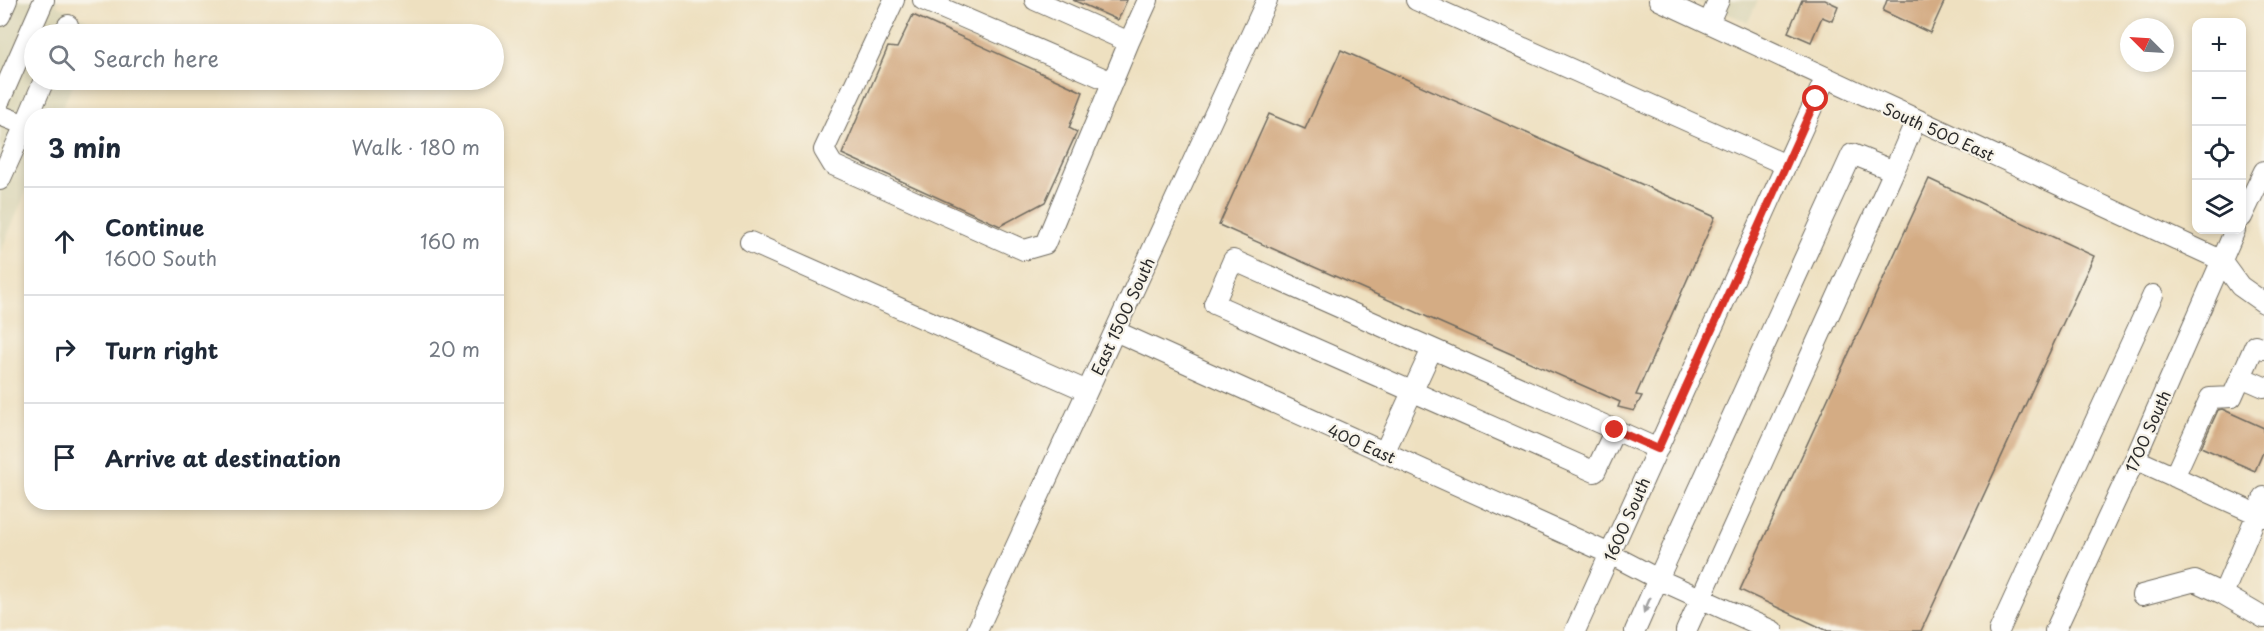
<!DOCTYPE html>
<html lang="en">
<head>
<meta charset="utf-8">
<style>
  :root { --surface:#fff; --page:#f6f6f7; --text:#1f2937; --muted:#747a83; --line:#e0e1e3 }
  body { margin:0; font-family:"Playpen Sans",sans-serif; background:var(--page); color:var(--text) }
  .controls { position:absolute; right:18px; top:18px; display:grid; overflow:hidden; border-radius:12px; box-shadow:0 3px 9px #0003 }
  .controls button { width:54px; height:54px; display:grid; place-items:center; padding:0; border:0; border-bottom:2px solid var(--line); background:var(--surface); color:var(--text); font:30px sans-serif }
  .compass { position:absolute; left:2120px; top:18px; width:54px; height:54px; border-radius:50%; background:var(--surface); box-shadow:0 3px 9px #0003; rotate:294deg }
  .stop { position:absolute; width:18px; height:18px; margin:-14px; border:4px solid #d93025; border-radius:50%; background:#fff }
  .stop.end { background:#d93025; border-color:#fff; box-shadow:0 2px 6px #0008 }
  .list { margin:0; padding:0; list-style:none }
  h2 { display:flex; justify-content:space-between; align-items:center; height:78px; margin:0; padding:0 24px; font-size:26px }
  h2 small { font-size:20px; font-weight:400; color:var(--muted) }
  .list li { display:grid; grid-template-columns:39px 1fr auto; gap:18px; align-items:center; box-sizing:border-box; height:108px; padding:0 24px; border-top:2px solid var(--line) }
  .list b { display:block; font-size:22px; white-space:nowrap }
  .list p { margin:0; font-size:20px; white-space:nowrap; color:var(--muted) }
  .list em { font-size:20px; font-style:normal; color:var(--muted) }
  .icon { flex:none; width:33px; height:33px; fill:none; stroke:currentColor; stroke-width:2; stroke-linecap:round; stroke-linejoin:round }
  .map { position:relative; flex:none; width:2264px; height:631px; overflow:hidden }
  .search { position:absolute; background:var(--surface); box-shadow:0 3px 9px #0003; left:24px; top:24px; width:480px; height:66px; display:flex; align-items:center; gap:15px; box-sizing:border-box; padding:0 21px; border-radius:33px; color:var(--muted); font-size:22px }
  .panel { position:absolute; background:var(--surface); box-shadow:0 3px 9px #0003; left:24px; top:108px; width:480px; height:402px; border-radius:24px }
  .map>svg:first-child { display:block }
  .built { fill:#dad5b5 }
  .building { fill:#d4ac84 }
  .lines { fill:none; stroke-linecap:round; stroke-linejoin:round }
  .minor-casing { stroke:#6f6a5f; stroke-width:22 }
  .minor { stroke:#fff; stroke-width:20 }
  .oneway { fill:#a0a0a0 }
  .route { stroke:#d93025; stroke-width:8 }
  .labels { text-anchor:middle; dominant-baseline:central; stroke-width:4.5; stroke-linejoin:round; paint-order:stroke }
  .street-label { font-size:16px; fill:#2b2b2b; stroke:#f7f3e8 }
</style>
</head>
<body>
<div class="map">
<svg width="2264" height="631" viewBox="0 0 2264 631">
  <rect width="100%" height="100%" fill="#f7f3e8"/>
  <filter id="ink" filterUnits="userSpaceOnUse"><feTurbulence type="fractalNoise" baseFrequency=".0167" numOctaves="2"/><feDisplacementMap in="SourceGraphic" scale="12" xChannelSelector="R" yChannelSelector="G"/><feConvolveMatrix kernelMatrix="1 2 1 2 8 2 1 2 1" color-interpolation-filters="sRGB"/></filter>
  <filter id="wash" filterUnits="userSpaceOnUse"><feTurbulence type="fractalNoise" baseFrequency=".008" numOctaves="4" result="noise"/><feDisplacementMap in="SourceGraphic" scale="24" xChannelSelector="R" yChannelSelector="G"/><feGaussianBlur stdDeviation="1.35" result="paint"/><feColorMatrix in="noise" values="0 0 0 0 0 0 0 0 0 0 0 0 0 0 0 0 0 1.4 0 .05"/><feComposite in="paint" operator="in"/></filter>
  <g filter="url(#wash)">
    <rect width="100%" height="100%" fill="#eee0c0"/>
    <!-- built -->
    <path class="built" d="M0 0H58L56 4 98 26 94 34H34V80H75L59 115 32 116 31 180 0 253Z
      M1695 0H1758L1748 22Z"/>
    <g id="blocks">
      <!-- building -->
      <path class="building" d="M1073 0H1127L1118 20Z
        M1802 0H1825L1838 6 1832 21 1822 17 1811 42 1788 32Z
        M1887 0H1945L1930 33 1883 11Z
        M913 15 1083 92 1069 128 1077 132 1045 202 1000 226 842 154 888 47 897 48Z
        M1341 50 1715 217 1636 395 1642 396 1634 411 1618 407 1620 402 1219 225 1269 114 1305 129Z
        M1929 179 2094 256 1921 631H1828L1740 590Z
        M2222 409 2264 428V450L2255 471 2201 447 2218 410Z"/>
    </g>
  </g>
  <g filter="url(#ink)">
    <use href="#blocks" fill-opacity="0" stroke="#6f6a5f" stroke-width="1.5"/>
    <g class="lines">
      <!-- minor casing -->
      <g class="minor-casing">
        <path id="minor" d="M894 0 824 150 833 165 1024 250 1045 244 1129 42
          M923 0 1112 82
          M1035 0 1129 42 1148 0
          M1416 0 1786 165
          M1659 0 2221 260 2240 286 2264 303
          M0 16 7 0
          M1709 22 1719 0
          M63 34 68 25
          M0 100 44 0
          M0 115 25 125 0 180
          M25 125 44 80
          M2242 217 2264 171
          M750 242 1087 391
          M1115 331 1610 554 1658 579 1635 631
          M2264 349 2255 345 2241 377 2264 387
          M1615 430 1595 472 1214 304 1233 260 1658 449
          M1384 453 1432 349
          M2135 459 2257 514 2264 497
          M2174 477 2210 398 2232 397 2241 377
          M2223 594 2264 618
          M2142 595 2195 581 2223 594 2257 514 2264 517
          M977 631 1267 0
          M1575 631 1825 79
          M1686 631 1894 171
          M1773 631 1658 579 1852 154 1894 171 1916 120
          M1999 631 2153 295
          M2055 631 2135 459 2235 230"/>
      </g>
      <!-- minor -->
      <use href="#minor" class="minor"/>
    </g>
    <!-- one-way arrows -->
    <defs><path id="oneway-solid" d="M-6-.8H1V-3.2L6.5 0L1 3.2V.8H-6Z" transform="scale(1.5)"/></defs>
    <use class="oneway" href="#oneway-solid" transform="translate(1647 605) rotate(114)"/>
  </g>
  <g class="lines" filter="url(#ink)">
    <!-- route -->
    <path class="route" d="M1615 430 1658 449 1816 99"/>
  </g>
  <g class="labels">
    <!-- street labels -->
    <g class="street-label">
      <text transform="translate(1939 131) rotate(24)">South 500 East</text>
      <text transform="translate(1122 316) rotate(-65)">East 1500 South</text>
      <text transform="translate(2147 431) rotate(-66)">1700 South</text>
      <text transform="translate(1362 443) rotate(24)">400 East</text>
      <text transform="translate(1626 519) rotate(-66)">1600 South</text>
    </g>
  </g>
</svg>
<div class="controls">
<button>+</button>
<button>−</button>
<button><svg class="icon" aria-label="locate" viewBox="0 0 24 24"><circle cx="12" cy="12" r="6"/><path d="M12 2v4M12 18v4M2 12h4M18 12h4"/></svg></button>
<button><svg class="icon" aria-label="layers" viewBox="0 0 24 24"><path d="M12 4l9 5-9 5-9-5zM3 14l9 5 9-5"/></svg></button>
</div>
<svg class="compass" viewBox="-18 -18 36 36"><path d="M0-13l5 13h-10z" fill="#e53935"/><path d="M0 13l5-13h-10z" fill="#747a83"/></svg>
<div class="stop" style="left:1816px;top:99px"></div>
<div class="stop end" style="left:1615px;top:430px"></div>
<div class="search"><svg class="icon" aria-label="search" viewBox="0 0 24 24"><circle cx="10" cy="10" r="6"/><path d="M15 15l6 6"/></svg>Search here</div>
<section class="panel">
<h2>3 min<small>Walk · 180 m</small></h2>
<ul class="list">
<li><svg class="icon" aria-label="ahead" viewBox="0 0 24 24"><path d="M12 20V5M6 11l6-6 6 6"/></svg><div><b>Continue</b><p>1600 South</p></div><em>160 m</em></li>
<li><svg class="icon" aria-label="right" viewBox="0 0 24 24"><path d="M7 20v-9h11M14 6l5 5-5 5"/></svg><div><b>Turn right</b></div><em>20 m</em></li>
<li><svg class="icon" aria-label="arrive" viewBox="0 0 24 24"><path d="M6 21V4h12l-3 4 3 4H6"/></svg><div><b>Arrive at destination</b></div></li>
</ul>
</section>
</div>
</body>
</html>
